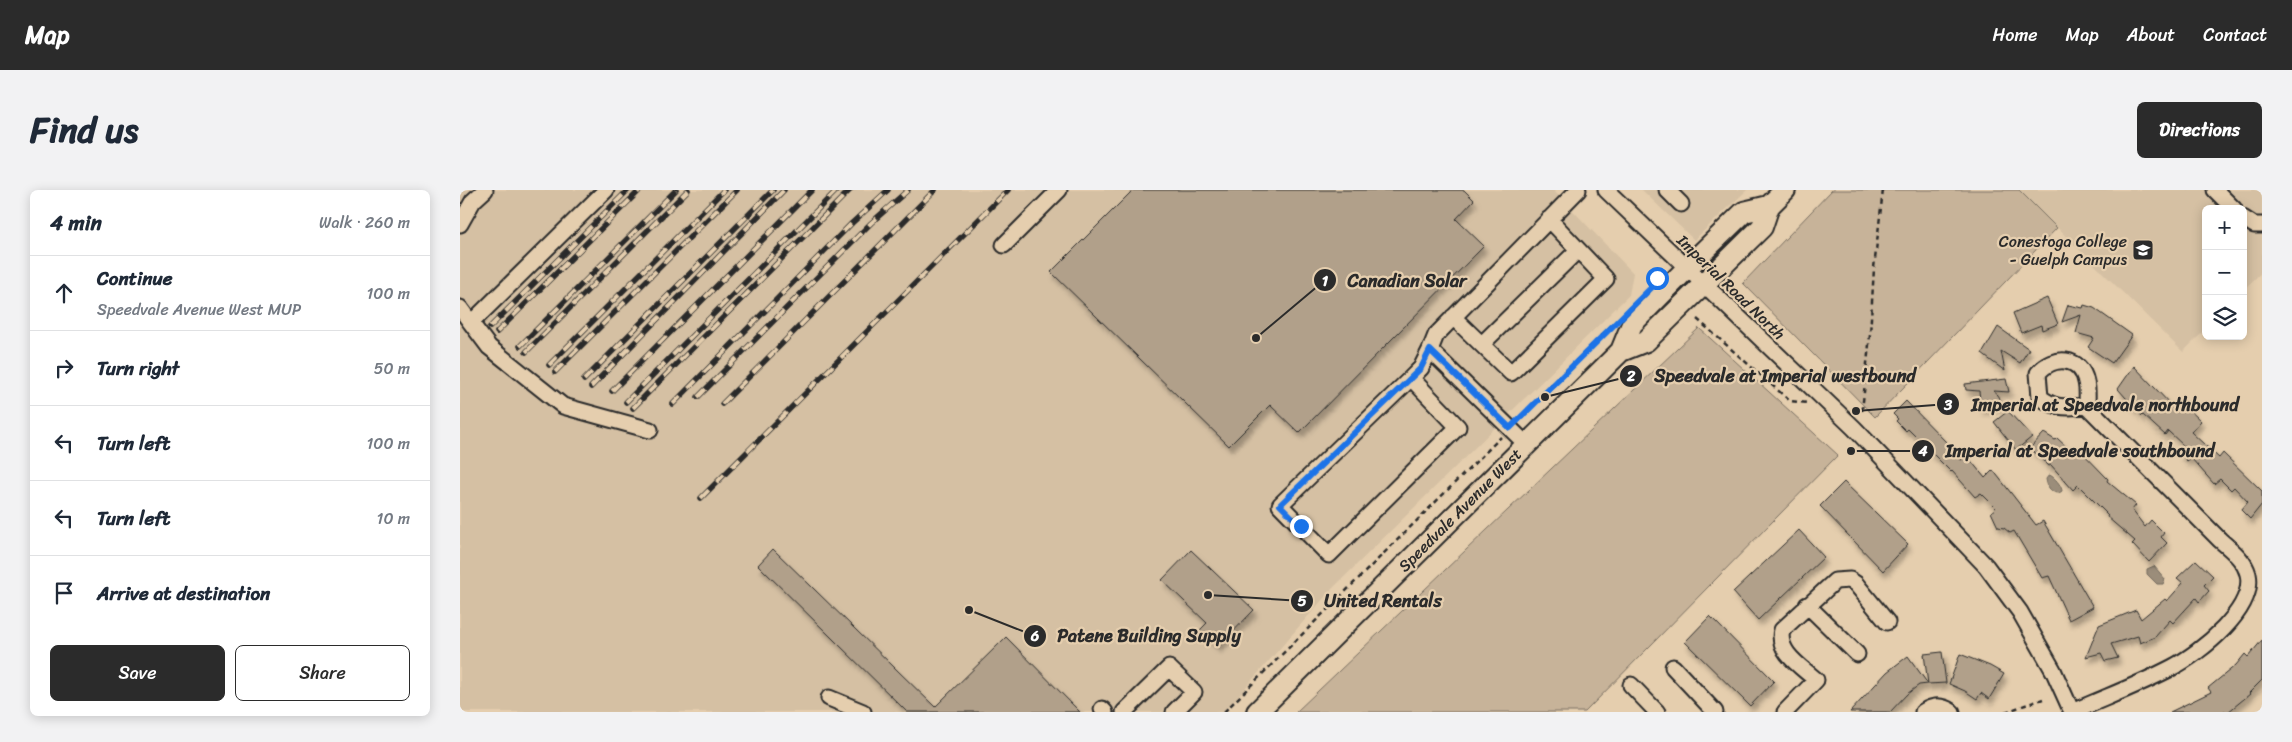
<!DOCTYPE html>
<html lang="en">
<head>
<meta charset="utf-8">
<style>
  :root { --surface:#fff; --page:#f2f2f3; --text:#1f2937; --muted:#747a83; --line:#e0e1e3; --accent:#2b2b2b }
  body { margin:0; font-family:Sriracha,sans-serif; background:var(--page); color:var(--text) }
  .controls { position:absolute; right:15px; top:15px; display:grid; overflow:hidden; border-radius:8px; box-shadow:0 2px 12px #0003 }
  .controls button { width:45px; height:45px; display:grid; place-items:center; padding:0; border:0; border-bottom:1px solid var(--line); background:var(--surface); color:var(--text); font:25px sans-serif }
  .stop { position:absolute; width:15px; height:15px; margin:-11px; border:4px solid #1a73e8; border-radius:50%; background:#fff }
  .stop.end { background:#1a73e8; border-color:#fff; box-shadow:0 1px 5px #0008 }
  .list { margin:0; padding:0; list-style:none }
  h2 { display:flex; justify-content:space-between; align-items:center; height:65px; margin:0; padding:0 20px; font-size:21px }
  h2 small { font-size:16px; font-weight:400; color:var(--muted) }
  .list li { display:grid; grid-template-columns:32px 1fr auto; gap:15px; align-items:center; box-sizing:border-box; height:75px; padding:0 20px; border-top:1px solid var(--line) }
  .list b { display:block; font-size:19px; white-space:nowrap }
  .list p { margin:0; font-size:16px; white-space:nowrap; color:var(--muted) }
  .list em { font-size:16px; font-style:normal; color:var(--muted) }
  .actions { display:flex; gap:10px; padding:15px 20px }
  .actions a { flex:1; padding:11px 0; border:1px solid var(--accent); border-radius:8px; text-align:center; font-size:18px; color:var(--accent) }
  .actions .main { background:var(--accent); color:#fff }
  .icon { flex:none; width:28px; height:28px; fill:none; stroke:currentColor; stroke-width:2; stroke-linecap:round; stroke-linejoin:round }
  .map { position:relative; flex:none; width:1802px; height:522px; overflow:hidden; border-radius:8px }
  header { display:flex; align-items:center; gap:30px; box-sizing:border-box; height:70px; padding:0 25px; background:var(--accent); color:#fff }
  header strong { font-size:24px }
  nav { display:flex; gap:28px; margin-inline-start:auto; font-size:18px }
  .intro { display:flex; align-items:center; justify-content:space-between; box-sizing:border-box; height:120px; padding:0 30px }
  h1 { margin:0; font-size:35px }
  .button { padding:12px 22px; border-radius:8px; background:var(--accent); color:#fff; font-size:18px; font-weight:700 }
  main { display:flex; gap:30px; padding:0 30px }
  aside { flex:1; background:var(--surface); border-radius:8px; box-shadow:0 2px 12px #0003 }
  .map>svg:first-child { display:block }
  .built { fill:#d5c0a3 }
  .green { fill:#c7b399; stroke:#796f62 }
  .water { fill:#9b8d7a; stroke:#6e665a }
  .building { fill:#b1a08a; stroke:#2b2b2b; filter:url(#shadow) }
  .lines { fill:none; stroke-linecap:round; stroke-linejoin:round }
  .minor-casing { stroke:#2b2b2b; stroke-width:19 }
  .major-casing { stroke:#2b2b2b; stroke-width:24 }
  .path { stroke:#2b2b2b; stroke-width:2.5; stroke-dasharray:5 4; stroke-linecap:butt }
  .minor { stroke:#e5ceae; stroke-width:15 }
  .major { stroke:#e5ceae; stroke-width:20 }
  .rail-casing { stroke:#2b2b2b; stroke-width:5.5 }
  .rail { stroke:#e5ceae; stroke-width:4; stroke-dasharray:11; stroke-linecap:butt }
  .route { stroke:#1a73e8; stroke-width:6 }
  .labels { text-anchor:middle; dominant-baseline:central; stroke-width:4.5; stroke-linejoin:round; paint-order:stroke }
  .poi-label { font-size:16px; fill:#2b2b2b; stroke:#e5ceae; text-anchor:end }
  .street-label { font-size:16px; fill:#2b2b2b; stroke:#e5ceae }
  .leader { fill:none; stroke:#2b2b2b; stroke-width:2 }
  .callout-dot { fill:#2b2b2b; stroke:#e5ceae; stroke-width:2 }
  .mark-label { font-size:15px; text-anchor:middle; font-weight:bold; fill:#fff }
  .callout-label { font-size:18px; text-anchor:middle; font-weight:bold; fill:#2b2b2b; stroke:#e5ceae; stroke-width:4.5; stroke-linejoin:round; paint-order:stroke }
</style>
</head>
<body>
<header>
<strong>Map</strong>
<nav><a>Home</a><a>Map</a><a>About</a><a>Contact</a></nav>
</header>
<div class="intro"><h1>Find us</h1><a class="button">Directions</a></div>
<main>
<aside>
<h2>4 min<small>Walk · 260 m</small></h2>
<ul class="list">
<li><svg class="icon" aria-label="ahead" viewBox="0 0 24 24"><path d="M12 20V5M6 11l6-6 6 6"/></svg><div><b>Continue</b><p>Speedvale Avenue West MUP</p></div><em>100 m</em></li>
<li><svg class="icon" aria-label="right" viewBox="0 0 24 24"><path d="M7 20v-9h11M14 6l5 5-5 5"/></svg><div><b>Turn right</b></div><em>50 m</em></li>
<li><svg class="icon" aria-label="left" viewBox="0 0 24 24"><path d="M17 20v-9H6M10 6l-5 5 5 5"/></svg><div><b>Turn left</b></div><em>100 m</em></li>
<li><svg class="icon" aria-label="left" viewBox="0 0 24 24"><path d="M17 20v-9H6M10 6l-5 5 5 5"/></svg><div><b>Turn left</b></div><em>10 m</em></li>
<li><svg class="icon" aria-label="arrive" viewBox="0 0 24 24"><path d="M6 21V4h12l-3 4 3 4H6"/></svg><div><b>Arrive at destination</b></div></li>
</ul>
<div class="actions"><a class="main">Save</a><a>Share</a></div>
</aside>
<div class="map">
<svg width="1802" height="522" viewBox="0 0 1802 522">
  <defs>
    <filter id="shadow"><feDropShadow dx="3" dy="5.5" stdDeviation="2.5" flood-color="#0004"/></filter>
  </defs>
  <rect width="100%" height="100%" fill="#e5ceae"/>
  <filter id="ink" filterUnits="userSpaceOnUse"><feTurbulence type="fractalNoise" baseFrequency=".02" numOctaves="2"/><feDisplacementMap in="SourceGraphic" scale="10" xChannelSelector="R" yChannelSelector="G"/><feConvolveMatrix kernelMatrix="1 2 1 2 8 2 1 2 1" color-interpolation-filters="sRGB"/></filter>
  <g filter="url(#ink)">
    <!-- built -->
    <path class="built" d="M0 0H1093L1173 83 1169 105 871 400 764 522H0Z
      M1182 0H1287L1234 50Z
      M1559 0H1802V82L1783 100V19H1746V139L1723 162Z"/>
    <!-- green -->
    <path class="green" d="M1372 0H1559L1597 38 1415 227 1283 93Z
      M1239 138 1378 265 1125 522H836Z"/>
    <!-- water -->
    <path class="water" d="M1589 285C1594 286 1602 296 1602 301L1599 303C1591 303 1587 297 1586 289Z
      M1694 376 1705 389 1703 394H1697L1687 384V379Z"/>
    <!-- building -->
    <path class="building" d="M673 0H1004L1014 10 996 29 1024 56 839 243 810 215 769 256 591 82Z
      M1587 108 1598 134 1582 140 1581 135 1561 143 1553 123Z
      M1608 115 1623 118 1624 115 1634 118 1672 145 1652 173 1628 157 1634 148 1616 143 1621 125 1602 132Z
      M1538 137 1569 159 1560 173 1541 161 1545 181 1522 164Z
      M1674 176 1713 217 1719 210 1741 231 1731 242 1759 268 1763 263 1802 301V314L1790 329 1781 320 1788 312 1774 297 1771 300 1760 289 1754 294 1731 268 1727 271 1719 262 1725 257 1708 241 1705 245 1683 225 1682 226 1658 199Z
      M1546 189 1549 202 1534 201 1544 215 1521 219 1519 201 1506 200 1505 194Z
      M1446 211 1488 254 1501 270 1507 266 1525 288 1533 280 1576 335 1583 331 1633 417 1609 430 1589 386 1582 388 1554 341 1550 343 1544 338 1538 337 1531 322 1536 318 1521 303 1515 307 1492 281 1491 282 1448 239 1446 241 1436 231 1438 229 1433 224Z
      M1548 221 1572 247 1556 260 1534 232Z
      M1584 243 1595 250 1597 248 1611 261 1616 256 1648 289 1647 291 1676 315 1672 320 1685 337 1691 330 1704 343 1701 347 1707 353 1689 372 1672 354 1675 351 1647 327 1648 325 1618 295 1613 300 1591 275 1589 276 1570 258Z
      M1384 292 1448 354 1423 381 1360 316Z
      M1339 340 1364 367 1298 430 1273 402Z
      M313 359 475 517 546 447 620 522H447L298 375Z
      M731 360 794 420 758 457 740 440 747 433 702 390Z
      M1736 370 1753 386 1744 395 1749 401 1739 412 1736 408 1713 433 1710 430 1695 447 1680 453 1678 446 1651 454 1658 468 1645 471 1641 463 1626 467 1639 435 1676 420 1681 429 1705 409 1707 411 1723 393 1717 388Z
      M1250 426 1314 491 1290 516 1225 452Z
      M1802 450V490L1789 503 1790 504 1768 522H1710L1751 502 1748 498 1776 475 1785 464 1788 467Z
      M1482 462 1486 493 1468 494 1464 464Z
      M1500 464 1530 476 1544 484 1529 509 1521 503 1517 509 1505 501 1489 494Z
      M1448 466 1468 494 1459 495 1447 504 1430 522H1390L1427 482Z"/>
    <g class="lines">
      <!-- minor casing -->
      <g class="minor-casing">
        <path id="minor" d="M146 0 11 133 29 157 103 216 190 240
          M1146 0 1394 238 1526 376 1560 422 1593 480 1612 522
          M1207 0 1221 14
          M1755 0 1774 19
          M1783 28 1794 35H1802
          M0 34 13 11 25 0
          M544 55 599 0
          M0 118 11 133
          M993 127 1051 183 1146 89 1089 29
          M1022 154 1118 60
          M951 188 998 237 869 365 820 315 951 188 961 178 970 160
          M1067 255 970 160 976 145 1118 0
          M1347 415 1397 464
          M1213 477 1255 522
          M1171 495 1197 522
          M369 508 403 522
          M642 519 645 522
          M664 522 709 478 734 502 714 522
          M1325 522 1356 490C1342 477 1316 462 1322 440L1375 391 1390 390 1396 394 1427 432
          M1463 522C1473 515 1482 515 1492 522
          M1612 522C1646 507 1681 494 1713 477 1740 463 1796 419 1788 384 1784 369 1771 360 1760 350L1627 216C1627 208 1628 200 1626 192 1621 166 1593 165 1578 183L1580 207C1596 220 1608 217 1627 216"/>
      </g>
      <!-- major casing -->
      <g class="major-casing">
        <path id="major" d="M1161 161 1172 134 1243 62 1284 22 1309 16
          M797 522 1161 161 1186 151 1302 37 1309 16 1325 0"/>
      </g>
      <!-- path -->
      <path class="path" d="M1237 129 1330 211 1348 213
        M1402 221 1410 145 1414 78 1423 0
        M1059 229 1152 136
        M764 522 1041 247
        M1545 522 1583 509"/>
      <!-- minor -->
      <use href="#minor" class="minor"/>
      <!-- major -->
      <use href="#major" class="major"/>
      <!-- rail casing -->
      <g class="rail-casing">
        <path id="rail" d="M30 137 168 0
          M37 142 180 0
          M60 156 216 0
          M66 162 228 0
          M89 175 264 0
          M95 182 277 0
          M124 190 313 0
          M131 197 324 0
          M152 201 352 0
          M238 207 411 33 448 0
          M166 212 377 0
          M213 214 392 33 428 0
          M262 214 475 0
          M173 218 390 0
          M241 308 548 0"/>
      </g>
      <!-- rail -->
      <use href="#rail" class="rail"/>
    </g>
  </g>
  <g class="lines" filter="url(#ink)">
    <!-- route -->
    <path class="route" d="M841 336 820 315 961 178 970 160 1050 238 1194 95 1197 88"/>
  </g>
  <!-- icons -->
  <defs>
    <g id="university-square" transform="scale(1.125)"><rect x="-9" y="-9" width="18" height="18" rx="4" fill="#2b2b2b" stroke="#e5ceae"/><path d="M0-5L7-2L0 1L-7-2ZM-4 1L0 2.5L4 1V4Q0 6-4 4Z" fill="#fff"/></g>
  </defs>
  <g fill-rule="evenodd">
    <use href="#university-square" x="1683" y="60"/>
  </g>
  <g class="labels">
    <!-- poi labels -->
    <g class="poi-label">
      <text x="1667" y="51">Conestoga College<tspan x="1667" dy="18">- Guelph Campus</tspan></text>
    </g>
    <!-- street labels -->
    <g class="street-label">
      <text transform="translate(1271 97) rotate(44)">Imperial Road North</text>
      <text transform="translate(1000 320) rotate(-45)">Speedvale Avenue West</text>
    </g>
  </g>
  <!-- callouts -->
  <path class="leader" d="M796 148L865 90M1085 207L1171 186M1396 221L1488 214M1391 261L1463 261M748 405L842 411M509 420L575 446"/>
  <g class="callout-dot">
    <circle cx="796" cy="148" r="5"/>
    <circle cx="1085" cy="207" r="5"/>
    <circle cx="1396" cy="221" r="5"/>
    <circle cx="1391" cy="261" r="5"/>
    <circle cx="748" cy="405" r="5"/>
    <circle cx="509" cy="420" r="5"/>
    <circle cx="865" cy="90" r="12"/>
    <circle cx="1171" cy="186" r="12"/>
    <circle cx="1488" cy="214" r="12"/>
    <circle cx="1463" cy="261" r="12"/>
    <circle cx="842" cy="411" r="12"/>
    <circle cx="575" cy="446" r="12"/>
  </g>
  <g class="mark-label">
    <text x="865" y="96">1</text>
    <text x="1171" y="191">2</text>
    <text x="1488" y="220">3</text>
    <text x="1463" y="266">4</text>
    <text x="842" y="416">5</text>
    <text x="575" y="451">6</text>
  </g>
  <g class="callout-label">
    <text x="947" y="97">Canadian Solar</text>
    <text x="1325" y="192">Speedvale at Imperial westbound</text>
    <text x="1645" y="221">Imperial at Speedvale northbound</text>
    <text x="1620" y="267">Imperial at Speedvale southbound</text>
    <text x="923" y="417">United Rentals</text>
    <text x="689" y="452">Patene Building Supply</text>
  </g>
</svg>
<div class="controls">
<button>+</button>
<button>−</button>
<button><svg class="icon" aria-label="layers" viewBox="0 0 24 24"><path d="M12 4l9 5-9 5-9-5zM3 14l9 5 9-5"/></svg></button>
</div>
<div class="stop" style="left:1197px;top:88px"></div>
<div class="stop end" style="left:841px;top:336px"></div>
</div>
</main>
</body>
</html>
